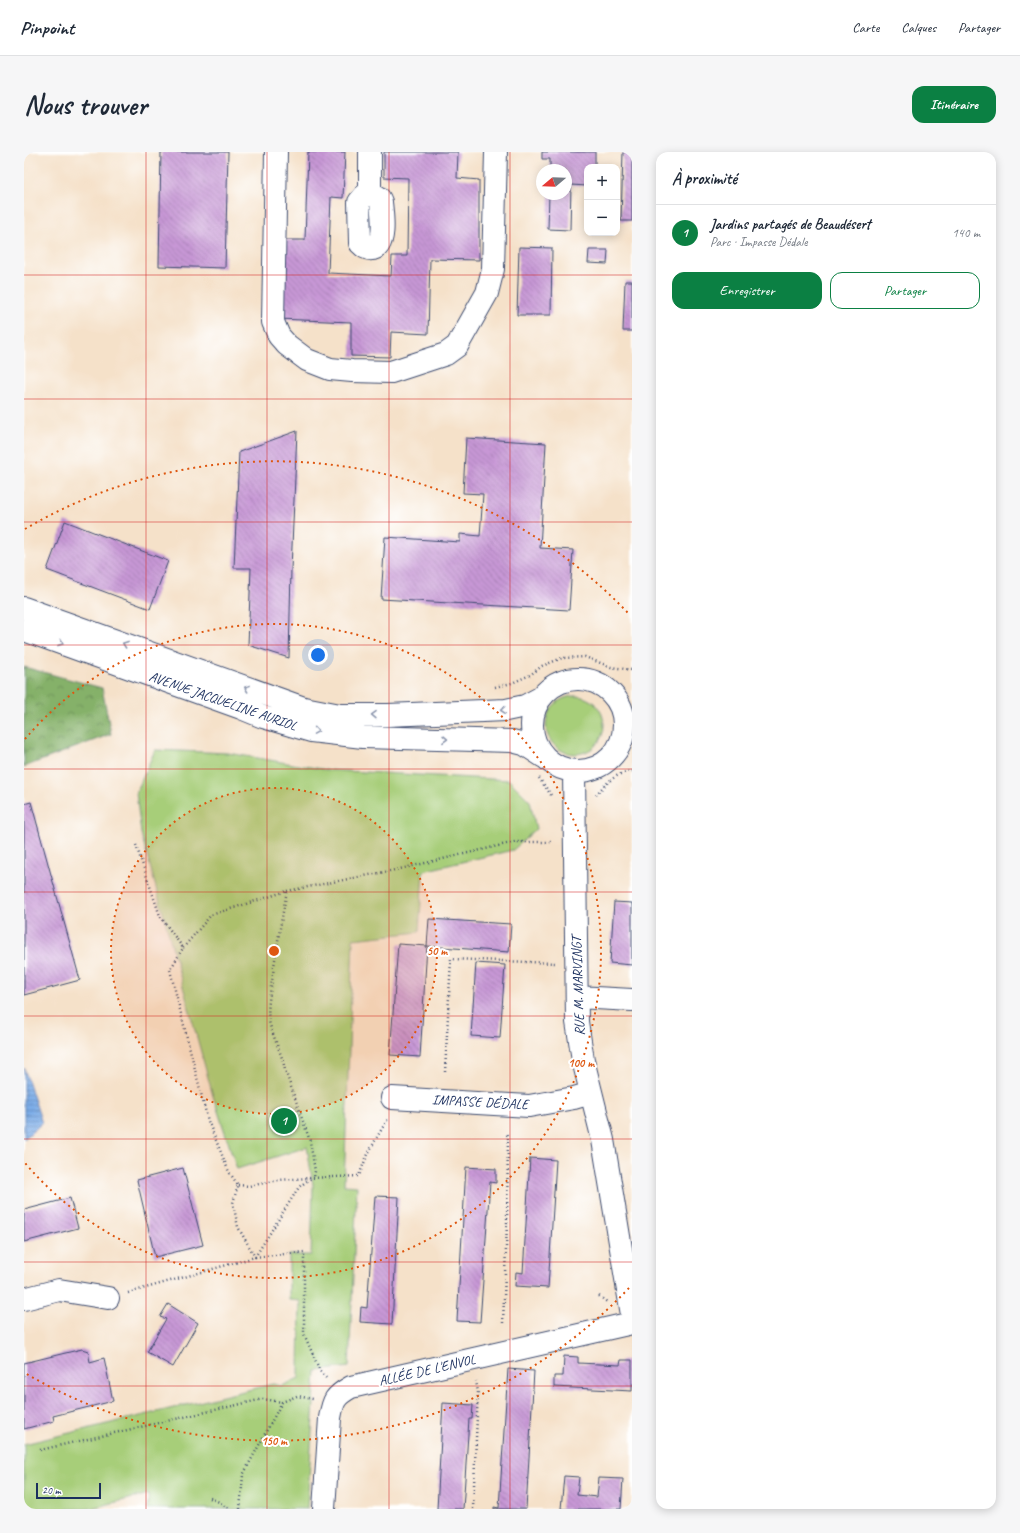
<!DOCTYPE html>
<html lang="fr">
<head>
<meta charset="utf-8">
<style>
  :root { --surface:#fff; --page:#f6f6f7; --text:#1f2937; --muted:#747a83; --line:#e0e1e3; --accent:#0b8043 }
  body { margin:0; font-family:Caveat,sans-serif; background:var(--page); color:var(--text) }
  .controls { position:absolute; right:12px; top:12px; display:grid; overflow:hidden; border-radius:8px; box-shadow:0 2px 10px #0003 }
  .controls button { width:36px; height:36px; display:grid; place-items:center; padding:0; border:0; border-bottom:1px solid var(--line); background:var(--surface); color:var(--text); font:20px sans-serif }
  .compass { position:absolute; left:512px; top:12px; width:36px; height:36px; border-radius:50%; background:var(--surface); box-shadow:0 2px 10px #0003; rotate:251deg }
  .scale { position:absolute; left:12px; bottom:10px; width:65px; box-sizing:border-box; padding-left:4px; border:2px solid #1b2f5e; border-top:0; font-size:11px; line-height:14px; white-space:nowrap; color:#1b2f5e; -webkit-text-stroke:3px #fff; paint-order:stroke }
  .you { position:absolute; left:294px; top:503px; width:14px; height:14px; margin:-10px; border:3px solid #fff; border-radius:50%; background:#1a73e8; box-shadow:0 0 0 6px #1a73e833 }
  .badge { display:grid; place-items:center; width:26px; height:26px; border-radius:50%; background:var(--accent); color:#fff; font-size:13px; font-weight:700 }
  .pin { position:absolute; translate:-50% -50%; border:2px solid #fff; box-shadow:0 1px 4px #0006 }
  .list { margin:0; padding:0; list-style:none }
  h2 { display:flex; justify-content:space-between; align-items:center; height:52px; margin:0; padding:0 16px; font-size:17px }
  h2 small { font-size:13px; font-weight:400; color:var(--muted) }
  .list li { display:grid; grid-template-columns:26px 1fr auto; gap:12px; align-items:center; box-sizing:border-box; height:56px; padding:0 16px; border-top:1px solid var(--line) }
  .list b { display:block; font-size:15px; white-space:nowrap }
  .list p { margin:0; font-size:13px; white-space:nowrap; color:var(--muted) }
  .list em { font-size:13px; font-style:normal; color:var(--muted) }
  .actions { display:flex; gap:8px; padding:12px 16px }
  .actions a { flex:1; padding:9px 0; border:1px solid var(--accent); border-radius:12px; text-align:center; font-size:14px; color:var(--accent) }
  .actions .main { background:var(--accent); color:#fff }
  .map { position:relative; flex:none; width:608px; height:1357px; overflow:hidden; border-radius:12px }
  header { display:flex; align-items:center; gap:24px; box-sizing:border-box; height:56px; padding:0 20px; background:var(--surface); border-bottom:1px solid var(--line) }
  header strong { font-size:19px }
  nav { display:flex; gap:22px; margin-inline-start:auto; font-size:14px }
  .intro { display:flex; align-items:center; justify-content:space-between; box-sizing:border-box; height:96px; padding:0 24px }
  h1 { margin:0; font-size:28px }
  .button { padding:10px 18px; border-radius:12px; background:var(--accent); color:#fff; font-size:14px; font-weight:700 }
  main { display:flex; gap:24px; padding:0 24px }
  aside { flex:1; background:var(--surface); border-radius:12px; box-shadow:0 2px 10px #0003 }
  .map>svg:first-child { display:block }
  .green { fill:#a7ce79; stroke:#617e6c }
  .forest { fill:url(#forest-crowns); stroke:#507064 }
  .water { fill:url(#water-rules); stroke:#4b6ea2 }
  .building { fill:url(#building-back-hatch) }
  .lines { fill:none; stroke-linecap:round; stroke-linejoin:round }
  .minor-casing { stroke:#3c4a6e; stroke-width:24 }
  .path { stroke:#3c4a6e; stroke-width:2.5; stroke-dasharray:1 3; stroke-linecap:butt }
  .minor { stroke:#fff; stroke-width:22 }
  .oneway { stroke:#8d97ae }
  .grid { fill:none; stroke:#d62828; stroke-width:1; stroke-opacity:0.55 }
  .ring { fill:none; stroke:#de5710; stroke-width:2; stroke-dasharray:2 4 }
  .labels { text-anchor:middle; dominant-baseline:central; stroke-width:4; stroke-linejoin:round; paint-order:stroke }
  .street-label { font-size:14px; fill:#1b2f5e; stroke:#fff }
  .centre { fill:#de5710; stroke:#fff; stroke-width:2 }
  .ring-label { font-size:12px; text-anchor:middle; font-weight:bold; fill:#de5710; stroke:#fff; stroke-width:4; stroke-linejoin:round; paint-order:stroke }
</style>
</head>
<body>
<header>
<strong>Pinpoint</strong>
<nav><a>Carte</a><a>Calques</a><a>Partager</a></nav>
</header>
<div class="intro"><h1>Nous trouver</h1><a class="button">Itinéraire</a></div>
<main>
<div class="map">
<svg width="608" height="1357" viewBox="0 0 608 1357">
  <defs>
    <pattern id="forest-crowns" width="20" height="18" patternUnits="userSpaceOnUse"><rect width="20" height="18" fill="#85b169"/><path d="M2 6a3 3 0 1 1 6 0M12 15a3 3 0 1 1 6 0" fill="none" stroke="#6c905a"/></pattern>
    <pattern id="water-rules" width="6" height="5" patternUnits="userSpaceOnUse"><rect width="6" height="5" fill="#7bace7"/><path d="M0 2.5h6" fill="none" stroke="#648cbe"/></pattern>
    <pattern id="building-back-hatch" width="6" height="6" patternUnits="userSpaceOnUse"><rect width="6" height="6" fill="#c797d5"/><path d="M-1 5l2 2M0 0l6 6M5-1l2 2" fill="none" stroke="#a17cb0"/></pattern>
  </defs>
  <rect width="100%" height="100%" fill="#fff"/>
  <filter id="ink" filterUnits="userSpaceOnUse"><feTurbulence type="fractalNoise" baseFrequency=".025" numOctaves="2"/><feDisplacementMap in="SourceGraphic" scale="8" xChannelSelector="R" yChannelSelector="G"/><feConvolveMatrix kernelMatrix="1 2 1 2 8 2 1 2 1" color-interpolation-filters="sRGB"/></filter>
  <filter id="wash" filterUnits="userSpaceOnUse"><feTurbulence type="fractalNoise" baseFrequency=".012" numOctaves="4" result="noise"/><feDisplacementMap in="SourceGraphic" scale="16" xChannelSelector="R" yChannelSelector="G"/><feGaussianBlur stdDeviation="0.9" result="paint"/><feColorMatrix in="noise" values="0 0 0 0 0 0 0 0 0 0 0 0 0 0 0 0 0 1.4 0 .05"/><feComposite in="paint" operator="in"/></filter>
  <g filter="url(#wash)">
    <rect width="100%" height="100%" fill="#f5e1c9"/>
    <!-- green -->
    <path class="green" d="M522 573a29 29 0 1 1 58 0a29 29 0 1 1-58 0Z
      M131 598 204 601 304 618 485 628 506 649 512 677 489 698 399 719 395 780 329 787 320 1033 333 1034 325 1215 292 1219 283 1357H123L125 1342 64 1357H0V1292L249 1232 258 1234 275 1226 276 1149 265 1148V1103H287L289 1033 283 995 213 1017 189 944 117 681 112 641Z"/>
    <!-- forest -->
    <path class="forest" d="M0 515 78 536 87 582 0 615Z"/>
    <!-- water -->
    <path class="water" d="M0 916 18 971 0 987Z"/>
    <g id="blocks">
      <!-- building -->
      <path class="building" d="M137 0H204L201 116 135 114Z
        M284 0H321L319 46 307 45 304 121 367 124 368 104H383L384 26 360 25V0H434L433 26 455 28V108L406 107 404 182 367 180 366 205 327 204V170L254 167 258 88H281Z
        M518 0H571V15H563V34L547 33 546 78 524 77 525 42H542V18H526V7H518Z
        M599 0H608V69H597Z
        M495 95 528 96 527 163H493Z
        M565 98H584L583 112 564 111Z
        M601 129H608V179H599Z
        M273 279 267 417 265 506 224 493 227 416H210L215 300Z
        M442 286 522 291 516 396 549 398 545 458 357 447 361 385 436 390V382L456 384 459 342 439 341Z
        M41 369 144 409 126 457 23 418Z
        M7 650 56 828 0 843V652Z
        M590 750 608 751V813L586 811Z
        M405 767 487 772 485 800 403 794Z
        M374 792 403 794 396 905 366 903Z
        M452 811 481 813 476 886 447 884Z
        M506 1006 532 1008 524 1136 491 1134 492 1120 499 1121Z
        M442 1015 472 1017V1031L466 1030 456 1170 433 1169Z
        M159 1016 179 1093 131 1105 113 1028Z
        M351 1044 375 1045 368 1172 336 1170 337 1155 343 1156Z
        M46 1046 54 1076 0 1090V1058Z
        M144 1152 174 1171 149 1215 123 1200 142 1167 136 1165Z
        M58 1197 64 1199 66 1210 80 1206 89 1249 29 1264 30 1269 0 1277V1211Z
        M540 1204 554 1205V1211L596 1213 597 1208H608V1239L530 1235V1224H539Z
        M484 1217 510 1219 502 1357H470V1355L475 1356Z
        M419 1251 449 1253 448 1267H445L439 1357H413Z
        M540 1324 555 1325 553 1343 573 1345 575 1326 599 1327 597 1357H537Z"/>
    </g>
  </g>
  <g filter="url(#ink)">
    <use href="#blocks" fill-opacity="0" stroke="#3c4a6e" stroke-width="1"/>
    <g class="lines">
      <!-- minor casing -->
      <g class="minor-casing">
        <path id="minor" d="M252 0 249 170 255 184 263 193 283 208 306 217 328 219 367 220 422 202 433 194 463 141 469 117 472 0
          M346 0V42
          M346 42C352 43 355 44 357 50 358 61 363 93 349 97 343 98 340 95 336 91L335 50 341 43Z
          M0 456 280 556 316 563H364L482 558 501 554 516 546
          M0 478 217 556 239 565 287 579 339 585 488 589 500 592 520 605
          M508 573a46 46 0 1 1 92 0a46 46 0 1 1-92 0Z
          M550 619 553 870 559 908 579 988 608 1163
          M553 845 608 848
          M368 946 505 954 550 946 567 941
          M0 1147 35 1138 84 1146
          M300 1357 306 1266C309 1248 311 1244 327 1235L608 1171"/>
      </g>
      <!-- path -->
      <path class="path" d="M471 535 488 531 506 523 518 514 538 506 561 505 587 515 608 518
        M515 626 527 643
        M572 643C582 631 592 621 608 619
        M112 693 136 764 159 796 146 818 184 969 205 1020 214 1033 209 1051 214 1075 231 1105 275 1035 287 1026 335 1024C342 1004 352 986 364 967
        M263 739 376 717 491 690H529
        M159 796 187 763 263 739C257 769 252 799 248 829 246 841 243 857 245 869 249 886 258 901 261 918L286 989 291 1019 290 1026
        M421 920 427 807 531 811
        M214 1033 225 1034 255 1028 287 1026
        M104 1141 231 1105 280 1100V1182L296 1219 302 1226
        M575 1144 583 1150
        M479 1171 483 1071 484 984 481 981
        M16 1298 239 1247 258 1250
        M186 1346 195 1350 205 1357
        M216 1357 219 1323 258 1250 273 1244 289 1247
        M449 1357 454 1240 452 1229"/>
      <!-- minor -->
      <use href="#minor" class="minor"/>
    </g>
    <!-- one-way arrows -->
    <defs><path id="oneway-chevron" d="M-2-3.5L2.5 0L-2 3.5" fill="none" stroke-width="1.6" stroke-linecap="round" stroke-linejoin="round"/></defs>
    <g class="oneway">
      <use href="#oneway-chevron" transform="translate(37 491) rotate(20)"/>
      <use href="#oneway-chevron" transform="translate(101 492) rotate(-160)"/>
      <use href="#oneway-chevron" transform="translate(223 536) rotate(-160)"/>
      <use href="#oneway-chevron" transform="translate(479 558) rotate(175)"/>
      <use href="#oneway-chevron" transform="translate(350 563) rotate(-179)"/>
      <use href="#oneway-chevron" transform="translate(292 579) rotate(9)"/>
      <use href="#oneway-chevron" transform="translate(421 587) rotate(1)"/>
    </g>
  </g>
  <!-- grid -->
  <path class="grid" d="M122 0V1357M243 0V1357M365 0V1357M486 0V1357M0 123H608M0 247H608M0 370H608M0 493H608M0 617H608M0 740H608M0 864H608M0 987H608M0 1110H608M0 1234H608"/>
  <!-- distance rings -->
  <circle cx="250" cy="799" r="163" fill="#de5710" fill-opacity=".12"/>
  <g class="ring">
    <circle cx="250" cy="799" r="163"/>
    <path d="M1 587A327 327 0 1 1 1 1011"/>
    <path d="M605 1136A490 490 0 0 1 1 1221M1 377A490 490 0 0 1 605 462"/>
  </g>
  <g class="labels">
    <!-- street labels -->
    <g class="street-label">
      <text transform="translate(199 549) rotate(19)">AVENUE JACQUELINE AURIOL</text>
      <text transform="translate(554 834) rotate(-92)">RUE M. MARVINGT</text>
      <text transform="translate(456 950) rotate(3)">IMPASSE DÉDALE</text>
      <text transform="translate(403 1218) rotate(-13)">ALLÉE DE L'ENVOL</text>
    </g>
  </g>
  <circle cx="250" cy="799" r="6" class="centre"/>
  <g class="ring-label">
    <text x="413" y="803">50 m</text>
    <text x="557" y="915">100 m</text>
    <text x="250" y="1293">150 m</text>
  </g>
</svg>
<div class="controls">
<button>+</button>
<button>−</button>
</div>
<svg class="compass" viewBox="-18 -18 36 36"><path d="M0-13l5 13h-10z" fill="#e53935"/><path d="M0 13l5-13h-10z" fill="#747a83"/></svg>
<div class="scale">20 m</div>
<div class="you"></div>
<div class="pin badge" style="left:260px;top:969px">1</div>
</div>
<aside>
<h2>À proximité<small></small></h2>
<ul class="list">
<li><span class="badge">1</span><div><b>Jardins partagés de Beaudésert</b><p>Parc · Impasse Dédale</p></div><em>140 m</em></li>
</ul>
<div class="actions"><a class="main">Enregistrer</a><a>Partager</a></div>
</aside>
</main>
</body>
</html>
